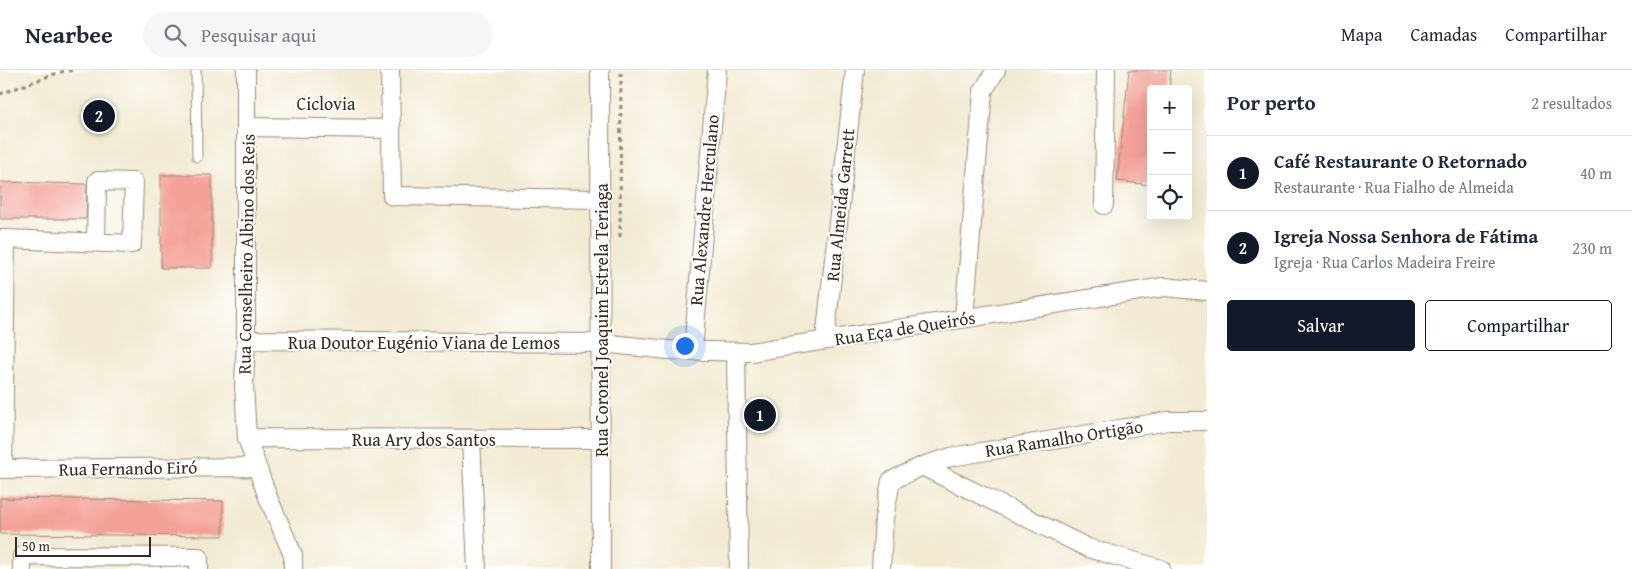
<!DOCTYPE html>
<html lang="pt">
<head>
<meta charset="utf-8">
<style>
  :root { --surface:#fff; --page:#f6f6f7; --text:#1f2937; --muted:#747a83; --line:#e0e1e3; --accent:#111827 }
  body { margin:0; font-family:"Gentium Book Plus",serif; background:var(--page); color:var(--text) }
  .controls { position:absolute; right:15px; top:15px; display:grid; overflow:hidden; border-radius:5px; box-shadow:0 5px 20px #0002 }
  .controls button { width:45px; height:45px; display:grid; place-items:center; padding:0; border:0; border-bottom:1px solid var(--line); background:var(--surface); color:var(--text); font:25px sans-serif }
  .scale { position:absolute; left:15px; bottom:12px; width:136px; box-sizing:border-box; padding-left:5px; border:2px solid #3b2a1e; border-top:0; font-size:14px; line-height:18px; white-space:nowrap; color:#3b2a1e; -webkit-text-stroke:4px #fff; paint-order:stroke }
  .you { position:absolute; left:684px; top:275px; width:18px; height:18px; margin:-12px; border:4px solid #fff; border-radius:50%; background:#1a73e8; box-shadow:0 0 0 8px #1a73e833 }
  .badge { display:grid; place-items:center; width:32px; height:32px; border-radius:50%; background:var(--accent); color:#fff; font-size:16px; font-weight:700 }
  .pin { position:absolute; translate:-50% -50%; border:2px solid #fff; box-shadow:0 1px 5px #0006 }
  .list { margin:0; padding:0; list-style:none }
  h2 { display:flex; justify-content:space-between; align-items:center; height:65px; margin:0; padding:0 20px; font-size:21px }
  h2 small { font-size:16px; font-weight:400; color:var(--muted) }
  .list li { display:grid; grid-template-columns:32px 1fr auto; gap:15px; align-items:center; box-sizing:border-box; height:75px; padding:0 20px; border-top:1px solid var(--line) }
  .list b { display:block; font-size:19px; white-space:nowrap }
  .list p { margin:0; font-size:16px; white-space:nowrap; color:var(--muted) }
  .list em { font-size:16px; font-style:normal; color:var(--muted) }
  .actions { display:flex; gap:10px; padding:15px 20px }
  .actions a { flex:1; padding:11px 0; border:1px solid var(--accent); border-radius:5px; text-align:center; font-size:18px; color:var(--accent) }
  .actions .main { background:var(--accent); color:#fff }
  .icon { flex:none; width:28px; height:28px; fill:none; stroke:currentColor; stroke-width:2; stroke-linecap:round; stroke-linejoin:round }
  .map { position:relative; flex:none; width:1207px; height:499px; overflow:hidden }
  header { display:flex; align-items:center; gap:30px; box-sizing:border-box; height:70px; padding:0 25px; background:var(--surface); border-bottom:1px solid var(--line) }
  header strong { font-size:24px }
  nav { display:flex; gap:28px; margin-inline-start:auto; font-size:18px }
  .search { width:350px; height:45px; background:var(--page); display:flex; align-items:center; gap:12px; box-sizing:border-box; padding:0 18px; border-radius:28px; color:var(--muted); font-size:19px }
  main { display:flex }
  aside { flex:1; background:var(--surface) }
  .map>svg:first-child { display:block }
  .building { fill:#f4a198 }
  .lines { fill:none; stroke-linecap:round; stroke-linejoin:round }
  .lane-casing { stroke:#968a78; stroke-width:11 }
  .street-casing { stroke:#968a78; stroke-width:20 }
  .path { stroke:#968a78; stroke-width:3; stroke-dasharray:4 4; stroke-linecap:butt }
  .lane { stroke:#fff; stroke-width:9 }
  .street { stroke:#fff; stroke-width:18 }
  .labels { text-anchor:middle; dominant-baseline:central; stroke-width:4; stroke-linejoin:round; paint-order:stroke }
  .street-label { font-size:18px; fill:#3b2a1e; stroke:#fff }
</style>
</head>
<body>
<header>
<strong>Nearbee</strong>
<div class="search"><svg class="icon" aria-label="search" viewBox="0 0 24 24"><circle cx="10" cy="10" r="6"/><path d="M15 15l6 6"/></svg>Pesquisar aqui</div>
<nav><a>Mapa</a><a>Camadas</a><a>Compartilhar</a></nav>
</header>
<main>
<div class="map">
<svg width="1207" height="499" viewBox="0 0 1207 499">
  <rect width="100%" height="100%" fill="#fff"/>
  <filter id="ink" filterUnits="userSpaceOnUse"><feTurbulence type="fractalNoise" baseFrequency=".02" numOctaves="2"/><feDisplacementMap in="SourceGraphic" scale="10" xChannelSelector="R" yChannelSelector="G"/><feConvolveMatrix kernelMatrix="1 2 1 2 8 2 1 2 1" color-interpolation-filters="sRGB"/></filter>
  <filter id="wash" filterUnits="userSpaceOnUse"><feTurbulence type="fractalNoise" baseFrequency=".0096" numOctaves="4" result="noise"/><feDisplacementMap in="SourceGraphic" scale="20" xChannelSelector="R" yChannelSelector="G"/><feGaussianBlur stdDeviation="1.12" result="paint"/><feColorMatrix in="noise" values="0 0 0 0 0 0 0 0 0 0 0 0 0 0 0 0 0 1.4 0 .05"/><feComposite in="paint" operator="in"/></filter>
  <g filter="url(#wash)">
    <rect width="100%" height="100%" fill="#f2ead2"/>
    <g id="blocks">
      <!-- building -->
      <path class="building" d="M1129 0H1171L1169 19H1151V115L1117 111Z
        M161 105H212V198H161Z
        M0 112 87 114 86 149H0Z
        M0 428 223 431V466L0 464Z"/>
    </g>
  </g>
  <g filter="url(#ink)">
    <use href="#blocks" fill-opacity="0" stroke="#968a78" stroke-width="1"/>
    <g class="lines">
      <!-- lane casing -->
      <g class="lane-casing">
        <path id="lane" d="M196 0 197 87"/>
      </g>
      <!-- street casing -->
      <g class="street-casing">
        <path id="street" d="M246 0V270L244 314 247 368 267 425 293 485V499
          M390 0 392 126 601 129
          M600 0 601 499
          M247 57 391 59
          M1104 135 1106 0
          M0 169H6L132 174 134 112 97 111 96 172
          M964 248 983 21 996 0
          M246 270 601 273 668 280 751 282 1164 217 1207 221
          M825 270 855 0
          M693 281 717 0
          M736 282 739 499
          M247 368 601 369
          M471 369 477 499
          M0 399 257 397
          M3 399 6 169
          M22 499V486L199 487V499
          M881 499 884 448 891 411 922 396
          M1161 499 1088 478 922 396 951 387 1168 351H1207"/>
      </g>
      <!-- path -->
      <path class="path" d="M0 24 60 2 75 0
        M620 167 621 0"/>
      <!-- lane -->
      <use href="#lane" class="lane"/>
      <!-- street -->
      <use href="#street" class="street"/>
    </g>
  </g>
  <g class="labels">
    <!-- street labels -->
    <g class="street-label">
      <text x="326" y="33">Ciclovia</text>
      <text transform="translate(840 135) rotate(-84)">Rua Almeida Garrett</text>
      <text transform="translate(704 140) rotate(-85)">Rua Alexandre Herculano</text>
      <text transform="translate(246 184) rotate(-89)">Rua Conselheiro Albino dos Reis</text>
      <text transform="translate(601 250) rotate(-90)">Rua Coronel Joaquim Estrela Teriaga</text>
      <text transform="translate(905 258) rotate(-9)">Rua Eça de Queirós</text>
      <text x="424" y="272">Rua Doutor Eugénio Viana de Lemos</text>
      <text transform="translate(1064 368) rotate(-9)">Rua Ramalho Ortigão</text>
      <text x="424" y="369">Rua Ary dos Santos</text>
      <text transform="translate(128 398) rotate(-1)">Rua Fernando Eiró</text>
    </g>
  </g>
</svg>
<div class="controls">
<button>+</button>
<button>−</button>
<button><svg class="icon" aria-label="locate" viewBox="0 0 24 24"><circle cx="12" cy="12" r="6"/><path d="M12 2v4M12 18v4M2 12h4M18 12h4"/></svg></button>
</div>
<div class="scale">50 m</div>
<div class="you"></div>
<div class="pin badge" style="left:760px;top:345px">1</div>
<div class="pin badge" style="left:99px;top:46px">2</div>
</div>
<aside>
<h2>Por perto<small>2 resultados</small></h2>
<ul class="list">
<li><span class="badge">1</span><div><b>Café Restaurante O Retornado</b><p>Restaurante · Rua Fialho de Almeida</p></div><em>40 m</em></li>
<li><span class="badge">2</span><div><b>Igreja Nossa Senhora de Fátima</b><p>Igreja · Rua Carlos Madeira Freire</p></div><em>230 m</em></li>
</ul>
<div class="actions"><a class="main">Salvar</a><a>Compartilhar</a></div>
</aside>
</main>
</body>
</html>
